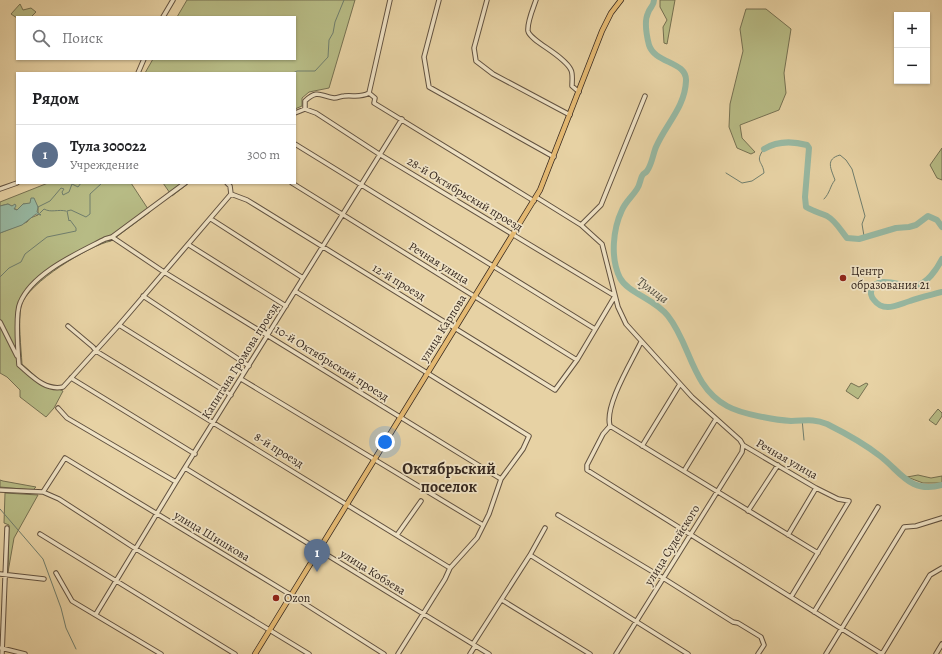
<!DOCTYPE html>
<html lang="ru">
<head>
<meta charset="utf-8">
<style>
  :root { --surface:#fff; --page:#f2f2f2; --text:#202124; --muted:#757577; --line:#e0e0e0; --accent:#b45309 }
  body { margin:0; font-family:Alegreya,serif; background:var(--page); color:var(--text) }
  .controls { position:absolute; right:12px; top:12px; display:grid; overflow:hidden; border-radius:0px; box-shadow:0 1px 3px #0004 }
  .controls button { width:36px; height:36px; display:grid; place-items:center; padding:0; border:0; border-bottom:1px solid var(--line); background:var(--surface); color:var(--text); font:20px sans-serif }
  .you { position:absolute; left:385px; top:442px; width:14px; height:14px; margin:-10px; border:3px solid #fff; border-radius:50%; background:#1a73e8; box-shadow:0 0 0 6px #1a73e833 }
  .badge { display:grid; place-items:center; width:26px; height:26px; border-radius:50%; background:var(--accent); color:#fff; font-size:13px; font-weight:700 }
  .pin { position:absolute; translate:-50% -33px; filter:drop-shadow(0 1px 2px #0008) }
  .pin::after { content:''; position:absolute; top:21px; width:14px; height:12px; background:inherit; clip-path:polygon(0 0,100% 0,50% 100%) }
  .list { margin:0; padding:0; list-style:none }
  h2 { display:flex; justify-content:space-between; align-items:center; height:52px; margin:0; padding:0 16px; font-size:17px }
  h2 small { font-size:13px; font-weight:400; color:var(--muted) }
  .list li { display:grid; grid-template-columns:26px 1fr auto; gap:12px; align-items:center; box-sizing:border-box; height:60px; padding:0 16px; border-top:1px solid var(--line) }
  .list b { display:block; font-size:15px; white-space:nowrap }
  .list p { margin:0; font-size:13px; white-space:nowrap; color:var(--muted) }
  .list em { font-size:13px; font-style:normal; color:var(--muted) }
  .icon { flex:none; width:22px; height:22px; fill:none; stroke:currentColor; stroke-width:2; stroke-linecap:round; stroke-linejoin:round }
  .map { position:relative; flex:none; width:942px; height:654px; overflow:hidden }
  .search { position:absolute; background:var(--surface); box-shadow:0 1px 3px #0004; left:16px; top:16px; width:280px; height:44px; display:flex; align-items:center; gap:10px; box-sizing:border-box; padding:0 14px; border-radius:0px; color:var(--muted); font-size:15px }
  .panel { position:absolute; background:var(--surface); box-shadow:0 1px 3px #0004; left:16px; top:72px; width:280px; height:112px; border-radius:0px }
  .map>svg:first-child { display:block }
  .green { fill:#b7bb85; stroke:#767152 }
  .water { fill:#97b8a2; stroke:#707e6d }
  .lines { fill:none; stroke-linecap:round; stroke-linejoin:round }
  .stream { stroke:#707e6d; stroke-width:1 }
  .river { stroke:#97b8a2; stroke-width:6 }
  .minor-casing { stroke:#625240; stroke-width:5.5 }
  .major-casing { stroke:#35271e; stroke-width:6 }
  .minor { stroke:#efe2c4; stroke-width:3.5 }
  .major { stroke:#e4b972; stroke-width:4.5 }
  .poi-dot { fill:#8f2418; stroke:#efe2c4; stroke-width:1.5 }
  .labels { text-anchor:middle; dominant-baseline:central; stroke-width:3.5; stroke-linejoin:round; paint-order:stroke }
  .street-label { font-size:12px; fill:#35271e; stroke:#efe2c4 }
  .poi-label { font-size:12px; fill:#35271e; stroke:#efe2c4; text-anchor:start }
  .water-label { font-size:13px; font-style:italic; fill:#4e4b3f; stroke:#efe2c4 }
  .district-label { font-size:16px; font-weight:bold; fill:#35271e; stroke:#efe2c4 }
</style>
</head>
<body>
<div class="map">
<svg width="942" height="654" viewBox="0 0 942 654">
  <rect width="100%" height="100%" fill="#e7d2a4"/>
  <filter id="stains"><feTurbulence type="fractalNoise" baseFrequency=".005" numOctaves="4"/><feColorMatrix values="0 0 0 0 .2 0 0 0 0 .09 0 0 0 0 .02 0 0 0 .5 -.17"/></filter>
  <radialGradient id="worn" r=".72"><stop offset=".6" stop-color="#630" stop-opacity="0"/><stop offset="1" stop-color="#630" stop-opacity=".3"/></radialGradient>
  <!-- green -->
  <path class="green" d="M187 0H355L329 88 309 92 302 98V106L295 109V73H145L153 59H295V17H177Z
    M660 0H675L667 44 664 43 663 27 667 20 660 7Z
    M20 4 23 10 31 8 36 12 31 17 17 18 11 14Z
    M746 9H766L791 29 784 73 786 93 779 110 740 125 742 138 755 152 751 154 737 148 729 127 730 104 743 51 740 29Z
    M942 148V180L937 178 930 165Z
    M48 183H131L150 212 111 241C90 245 27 283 21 306 18 322 21 347 22 364L41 381 63 391 54 408 46 417 20 397V390L7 377 0 373V233L27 222 30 218 38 215V207L35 204H23L17 210 8 204 0 206V202Z
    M163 183H189L172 196Z
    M851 383 859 387 866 383 868 384 858 399 846 391Z
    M938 409 942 413V416L936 425 929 420Z
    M918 475 931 478 942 476V483H923L907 477Z
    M0 480 3 481 36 487 33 490 0 487Z
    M5 493 38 495 14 538 8 572 9 525 4 523Z"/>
  <!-- water -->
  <path class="water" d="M31 198H34L38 207 37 212 41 215 36 214 22 225 0 233V206L8 204 12 206 15 204 16 206 14 209 17 210 23 204 30 203Z"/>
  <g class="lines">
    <!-- stream -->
    <path class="stream" d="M293 73 297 71H315L328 57 329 40 333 33 335 22 344 0
      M726 173 742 183 752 181 764 173C763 161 754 162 764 149
      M824 199C830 193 830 186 835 180 831 169 825 159 840 155L846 160 852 169 865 216 862 224 864 236
      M38 207 50 201 61 188 64 189 62 192 63 195 69 192 72 184 78 187 81 183
      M40 213 44 209C51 213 58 209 66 211
      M0 277 9 268 21 262 25 254 47 237 76 231V228L70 220 69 221 67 211 71 210 86 217 90 214V194L102 183
      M802 419 804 440
      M0 509 43 559 61 608 66 628 76 649"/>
    <!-- river -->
    <path class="river" d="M654 0C654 6 650 7 648 13 644 21 647 37 649 45 655 64 687 61 686 81 685 107 666 124 656 147 653 154 652 164 647 171 645 174 644 172 642 176 640 180 640 185 637 189 632 197 626 201 622 210 613 229 610 258 620 278 628 293 655 299 668 316 691 345 691 386 727 406 741 414 775 420 791 421 805 421 812 418 827 424 843 432 866 445 880 456 901 472 910 494 942 485
      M764 149C777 141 792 141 807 145L809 148 805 197 806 207C813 211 820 213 827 216 836 221 841 231 847 238L859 239 896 228 909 227 916 225 928 216 937 220 942 227
      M942 259C937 269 927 284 915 286 904 288 878 274 872 289 870 292 871 297 874 300 884 313 897 305 910 301 920 297 931 295 942 292"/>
    <!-- minor casing -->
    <g class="minor-casing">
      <path id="minor" d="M439 0 424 57 429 87 554 157
        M487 0 474 48 476 61 493 74 570 115
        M536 0C533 9 527 22 528 31 530 41 564 55 571 70 573 74 572 81 572 86L579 92
        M163 17 173 0
        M138 73 144 59
        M369 93 375 98 374 103 534 201
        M369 93 390 0
        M305 109 316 113 379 154 615 296
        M305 109V101C318 89 320 96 334 98 338 98 341 96 344 96 354 95 360 98 369 93
        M295 113 305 109
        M295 144 595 329
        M185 183 112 237 105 239C78 253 32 273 20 303 15 314 18 352 19 365 32 376 45 391 63 387L119 325 231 194
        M227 183 230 186 231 194
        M292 183 577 360
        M0 189 17 183
        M231 194 247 200 555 390 577 360 615 296
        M536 197 581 225 602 244 618 307 626 324 692 397 740 440 743 445 816 488 838 499 849 501 791 597
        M211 219 303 278
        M581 225 601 205 645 96
        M112 237 164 272 501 479
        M189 245 286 306
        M295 291 529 436 523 449 501 479 489 514 477 538 450 568 445 579 398 654
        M143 296 249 366
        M0 322 17 356
        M119 325 231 395
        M68 326 93 347 96 351 450 568
        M641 342C632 361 604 406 610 426L603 434 587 465V470L882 654 930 575 942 568
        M71 378 195 454
        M241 379 483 525
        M58 408 67 418 176 482
        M610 426 818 553
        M642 446 680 384
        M185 468 489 654
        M684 471 716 419
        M0 490 43 492 59 499 136 549 309 654
        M43 492 65 458 291 595 384 654
        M748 511 778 465
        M558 515 663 578 733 622 738 623 761 637 764 645 758 654
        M40 534 235 654
        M397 535 421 501
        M788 535 816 488
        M530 555 688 654
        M56 573 72 601 161 654
        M0 574 44 579
        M502 600 590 654
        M814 612 878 507
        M96 614 176 482 402 119
        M473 644 530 555 545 528
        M1 648 25 654
        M2 654 7 528
        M470 654 475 646
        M616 654 742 452 743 445
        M826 654 904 527 916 526 942 518
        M936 654 942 644"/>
    </g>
    <!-- major casing -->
    <g class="major-casing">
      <path id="major" d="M255 654 540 190 602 31 611 13 621 0"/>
    </g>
    <!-- minor -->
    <use href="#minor" class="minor"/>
    <!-- major -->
    <use href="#major" class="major"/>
  </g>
  <!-- markers -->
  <g class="poi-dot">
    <circle cx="843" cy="278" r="4"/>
    <circle cx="276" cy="598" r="4"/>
  </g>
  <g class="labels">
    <!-- street labels -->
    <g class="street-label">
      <text transform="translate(465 194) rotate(31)">28-й Октябрьский проезд</text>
      <text transform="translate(439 263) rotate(32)">Речная улица</text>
      <text transform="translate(399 282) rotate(31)">12-й проезд</text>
      <text transform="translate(443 328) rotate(-58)">улица Карпова</text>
      <text transform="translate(240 361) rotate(-58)">Капитана Громова проезд</text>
      <text transform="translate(332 363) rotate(32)">10-й Октябрьский проезд</text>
      <text transform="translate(279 450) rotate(32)">8-й проезд</text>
      <text transform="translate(787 459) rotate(30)">Речная улица</text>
      <text transform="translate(212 536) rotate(31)">улица Шишкова</text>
      <text transform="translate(672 545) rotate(-58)">улица Судейского</text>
      <text transform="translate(373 572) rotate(32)">улица Кобзева</text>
    </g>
    <!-- poi labels -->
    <g class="poi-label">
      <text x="851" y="271">Центр<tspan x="851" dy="14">образования 21</tspan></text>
      <text x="284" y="598">Ozon</text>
    </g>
    <!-- water labels -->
    <g class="water-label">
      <text transform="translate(653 290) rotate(36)">Тулица</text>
    </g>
    <!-- district labels -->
    <g class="district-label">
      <text x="449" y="469">Октябрьский<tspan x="449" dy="18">поселок</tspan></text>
    </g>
  </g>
  <rect width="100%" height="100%" filter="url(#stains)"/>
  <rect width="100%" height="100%" fill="url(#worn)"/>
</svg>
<div class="controls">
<button>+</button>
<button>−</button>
</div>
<div class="you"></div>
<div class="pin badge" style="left:317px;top:572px;background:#5c6f8a">1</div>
<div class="search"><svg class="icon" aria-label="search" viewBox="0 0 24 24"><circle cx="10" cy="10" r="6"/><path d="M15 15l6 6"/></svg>Поиск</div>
<section class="panel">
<h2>Рядом<small></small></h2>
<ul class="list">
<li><span class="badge" style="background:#5c6f8a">1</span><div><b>Тула 300022</b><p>Учреждение</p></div><em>300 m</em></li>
</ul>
</section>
</div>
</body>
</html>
